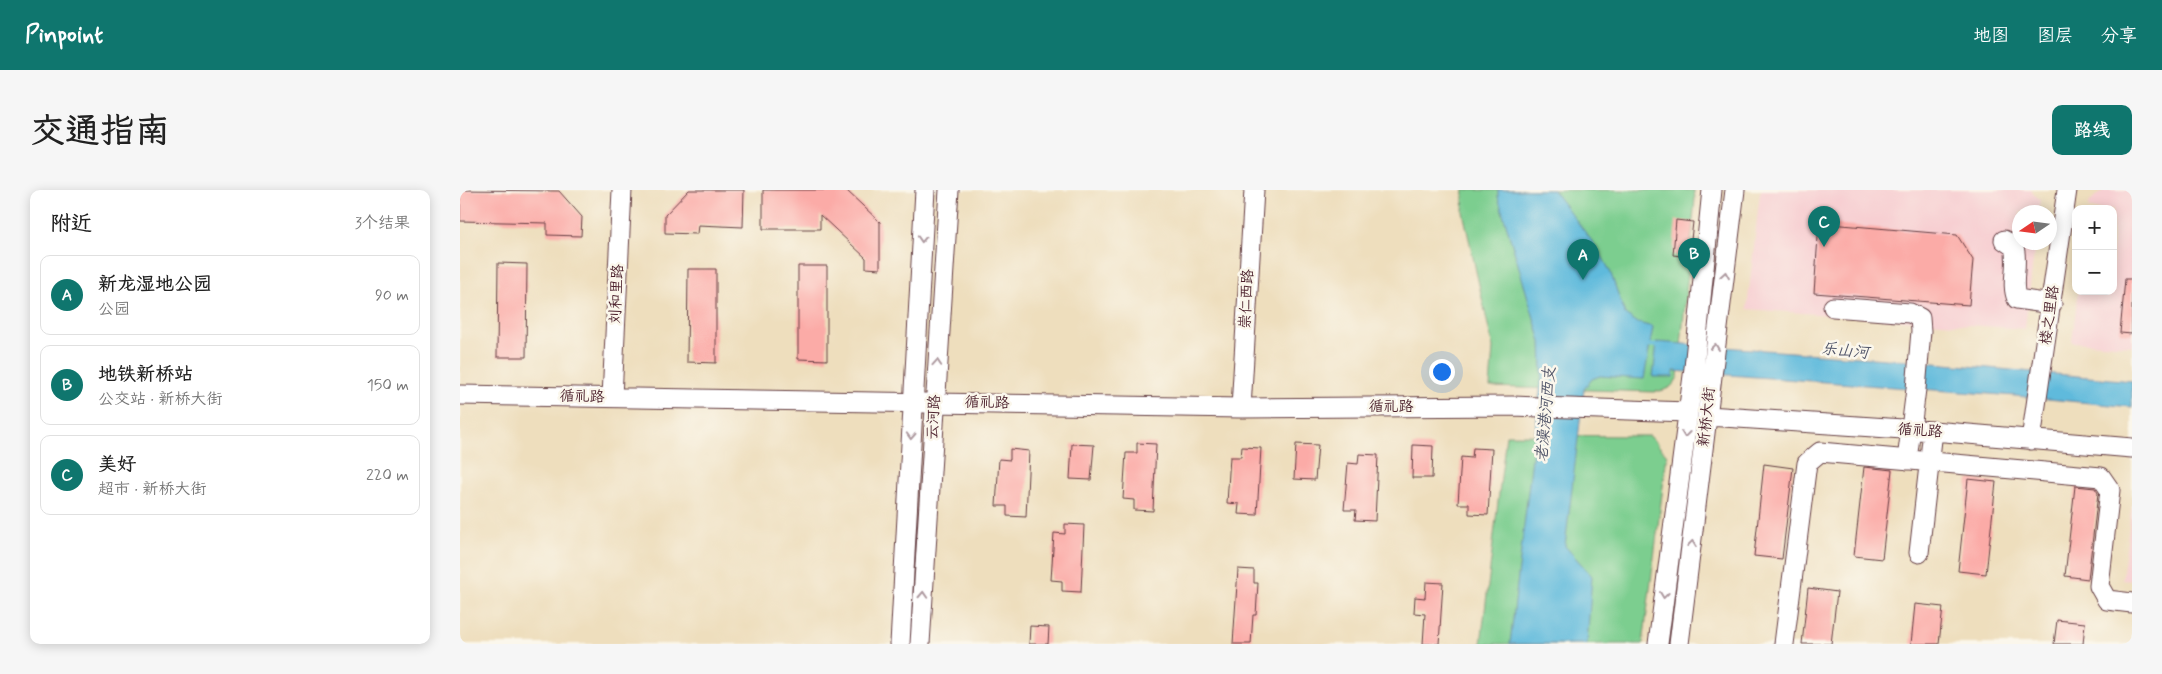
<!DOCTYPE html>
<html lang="zh">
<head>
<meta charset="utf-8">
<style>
  :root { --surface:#fff; --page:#f6f6f6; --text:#222; --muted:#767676; --line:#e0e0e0; --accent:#0f766e }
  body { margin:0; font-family:Mynerve,"LXGW WenKai TC",sans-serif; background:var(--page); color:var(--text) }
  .controls { position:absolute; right:15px; top:15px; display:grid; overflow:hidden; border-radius:10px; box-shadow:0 2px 12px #0003 }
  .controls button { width:45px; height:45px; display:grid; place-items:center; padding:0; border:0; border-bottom:1px solid var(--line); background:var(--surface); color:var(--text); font:25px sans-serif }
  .compass { position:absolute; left:1552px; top:15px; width:45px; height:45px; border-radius:50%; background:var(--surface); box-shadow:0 2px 12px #0003; rotate:257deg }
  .you { position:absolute; left:981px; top:181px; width:18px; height:18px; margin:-12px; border:4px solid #fff; border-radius:50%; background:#1a73e8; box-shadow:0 0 0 8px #1a73e833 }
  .badge { display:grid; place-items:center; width:32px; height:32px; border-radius:50%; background:var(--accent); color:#fff; font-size:16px; font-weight:700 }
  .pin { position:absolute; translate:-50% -41px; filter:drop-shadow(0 1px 2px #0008) }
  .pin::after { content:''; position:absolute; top:26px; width:18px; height:15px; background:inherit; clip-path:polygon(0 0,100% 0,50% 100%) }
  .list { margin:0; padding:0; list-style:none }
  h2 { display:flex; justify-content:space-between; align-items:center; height:65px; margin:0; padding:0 20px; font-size:21px }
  h2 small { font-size:16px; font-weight:400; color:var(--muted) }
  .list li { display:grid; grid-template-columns:32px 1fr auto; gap:15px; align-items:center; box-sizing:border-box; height:80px; margin:0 10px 10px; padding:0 10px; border:1px solid var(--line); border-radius:10px }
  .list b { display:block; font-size:19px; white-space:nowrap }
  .list p { margin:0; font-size:16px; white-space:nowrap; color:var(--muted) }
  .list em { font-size:16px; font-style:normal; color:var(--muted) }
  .map { position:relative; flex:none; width:1672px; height:454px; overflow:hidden; border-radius:10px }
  header { display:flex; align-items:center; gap:30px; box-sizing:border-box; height:70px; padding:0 25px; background:var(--accent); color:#fff }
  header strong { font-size:24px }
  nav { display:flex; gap:28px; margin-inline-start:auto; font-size:18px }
  .intro { display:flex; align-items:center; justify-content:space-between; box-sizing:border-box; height:120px; padding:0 30px }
  h1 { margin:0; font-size:35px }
  .button { padding:12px 22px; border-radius:10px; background:var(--accent); color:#fff; font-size:18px; font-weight:700 }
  main { display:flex; gap:30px; padding:0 30px }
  aside { flex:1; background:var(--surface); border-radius:10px; box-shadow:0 2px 12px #0003 }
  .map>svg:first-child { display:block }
  .built { fill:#f7cfd2 }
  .green { fill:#7cce8f; stroke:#63765d }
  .water { fill:#5ebadc; stroke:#546c84 }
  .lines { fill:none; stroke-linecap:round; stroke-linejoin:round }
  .stream { stroke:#5ebadc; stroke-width:4 }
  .building { fill:#fbaba7 }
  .minor-casing { stroke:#633c41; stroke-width:21 }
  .minor { stroke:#fff; stroke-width:19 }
  .oneway { stroke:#ae9aa0 }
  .labels { text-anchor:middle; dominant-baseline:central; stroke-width:5; stroke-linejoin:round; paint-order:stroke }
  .street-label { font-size:15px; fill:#4a1f2b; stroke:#fbf7ec }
  .water-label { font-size:16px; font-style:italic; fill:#515569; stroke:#fbf7ec }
</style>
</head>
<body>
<header>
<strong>Pinpoint</strong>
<nav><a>地图</a><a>图层</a><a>分享</a></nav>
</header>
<div class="intro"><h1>交通指南</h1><a class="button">路线</a></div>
<main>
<aside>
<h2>附近<small>3个结果</small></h2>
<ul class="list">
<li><span class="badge">A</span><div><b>新龙湿地公园</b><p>公园</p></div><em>90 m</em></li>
<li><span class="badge">B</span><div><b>地铁新桥站</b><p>公交站 · 新桥大街</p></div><em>150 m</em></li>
<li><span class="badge">C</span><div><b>美好</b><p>超市 · 新桥大街</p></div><em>220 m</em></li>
</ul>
</aside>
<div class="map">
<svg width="1672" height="454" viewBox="0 0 1672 454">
  <rect width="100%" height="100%" fill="#fbf7ec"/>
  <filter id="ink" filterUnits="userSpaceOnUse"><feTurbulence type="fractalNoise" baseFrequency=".02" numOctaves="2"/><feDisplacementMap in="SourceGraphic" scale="10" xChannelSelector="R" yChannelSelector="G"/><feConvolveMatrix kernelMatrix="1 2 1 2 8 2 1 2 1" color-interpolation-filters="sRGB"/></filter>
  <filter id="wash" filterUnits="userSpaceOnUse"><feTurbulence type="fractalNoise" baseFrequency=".0096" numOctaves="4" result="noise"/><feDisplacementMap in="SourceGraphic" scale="20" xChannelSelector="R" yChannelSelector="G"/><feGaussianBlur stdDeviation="1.12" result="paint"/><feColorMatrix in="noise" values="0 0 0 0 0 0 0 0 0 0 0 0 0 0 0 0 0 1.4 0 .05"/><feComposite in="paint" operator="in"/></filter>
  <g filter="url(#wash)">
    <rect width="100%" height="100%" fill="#eedebd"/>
    <!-- built -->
    <path class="built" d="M1302 0H1571L1580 10 1578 22H1560V52L1575 53 1565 139 1287 119 1300 2Z
      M1643 0H1672V156L1612 152 1618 101H1653V19H1628L1629 13Z
      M1672 313V391L1662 390Z"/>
    <!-- green -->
    <path class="green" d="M1004 0H1234L1235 9 1218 187C1212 199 1206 200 1194 202L1030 197 1033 158 1003 22Z
      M1046 245 1190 246 1207 265 1183 454H1021Z"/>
    <!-- water -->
    <path class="water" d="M1038 0H1093L1138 59 1150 81 1165 124 1178 133 1193 137 1184 189 1140 186 1132 189 1124 199 1105 356 1132 386 1127 454H1050L1082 183 1081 152 1038 7Z
      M1197 152 1452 171 1672 191V217L1556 206 1214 181 1213 187H1193Z"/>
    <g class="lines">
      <!-- stream -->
      <path class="stream" d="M1186 155 1201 156"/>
    </g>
    <g id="blocks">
      <!-- building -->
      <path class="building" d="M0 0 99 1 122 27 121 46 87 45V33L0 31Z
        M229 0H284L283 37 238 35 237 44 205 43V25Z
        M303 0H386L420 32V79L406 78V68L360 25V39H303Z
        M1216 30 1233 32 1229 67 1213 65Z
        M1359 33 1497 45 1513 70 1509 115 1354 103Z
        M38 73 67 74 66 167H37Z
        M338 76H367V170L338 169Z
        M228 79H256V173L227 172Z
        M1665 89H1672V144L1660 143Z
        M677 253 696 254 693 321 674 320V310L663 309 666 263H677Z
        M612 254 634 255 631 290 610 289Z
        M836 254 858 255 855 290 834 289Z
        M953 255 973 256 972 288H952Z
        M782 257 801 258 797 325 778 324 779 314 767 313 770 267H781Z
        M1013 258 1032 259 1028 325 1009 324V314H998L1001 267 1012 268Z
        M550 259 569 261 566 327 547 326V316H536L539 269 550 270Z
        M899 264 918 265 915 331 895 330 896 320H884L888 273 898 274Z
        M1304 274 1333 278 1322 369 1294 366Z
        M1404 277 1432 280 1422 369 1394 366Z
        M1508 289 1536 292 1526 384 1498 381Z
        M1615 296 1635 298 1638 303 1628 389 1605 386Z
        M605 334 624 335 621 402 602 401V391L591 390 594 343 605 344Z
        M778 379 794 380V393H798L796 425H793L791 454H773Z
        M966 392 983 393 979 454H963L965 424 954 423 955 407 965 408Z
        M1348 398 1377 402 1371 454H1342Z
        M1455 414 1483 417 1479 454H1451Z
        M1597 430 1625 433 1623 454H1594Z
        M570 436 589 437 588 454H569Z"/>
    </g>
  </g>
  <g filter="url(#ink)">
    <use href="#blocks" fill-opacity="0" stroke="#633c41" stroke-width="1"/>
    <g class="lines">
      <!-- minor casing -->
      <g class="minor-casing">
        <path id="minor" d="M1544 50 1554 57C1559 75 1550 93 1557 109L1592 114
          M1373 117 1450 123 1460 128 1461 141 1456 199 1447 270
          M0 205 781 218 1053 216 1228 222
          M152 207 162 0
          M781 218 794 0
          M1248 226 1473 241 1672 258
          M1571 250 1607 0
          M1459 363 1473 241
          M440 454 465 0
          M460 454 489 0
          M1198 454 1234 178 1252 0
          M1219 454 1275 0
          M1324 454 1347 273 1360 262 1641 287 1650 300 1639 396 1647 410 1672 413"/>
      </g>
      <!-- minor -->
      <use href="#minor" class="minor"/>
    </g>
    <!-- one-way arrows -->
    <defs><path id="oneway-chevron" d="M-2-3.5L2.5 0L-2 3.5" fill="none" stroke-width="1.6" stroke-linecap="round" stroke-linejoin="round" transform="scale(1.25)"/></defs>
    <g class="oneway">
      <use href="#oneway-chevron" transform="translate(462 49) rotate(93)"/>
      <use href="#oneway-chevron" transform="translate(1265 85) rotate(-81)"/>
      <use href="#oneway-chevron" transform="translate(1255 157) rotate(-84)"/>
      <use href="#oneway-chevron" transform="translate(477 173) rotate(-86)"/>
      <use href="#oneway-chevron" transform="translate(1225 244) rotate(97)"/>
      <use href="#oneway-chevron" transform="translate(451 246) rotate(93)"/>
      <use href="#oneway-chevron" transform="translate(1232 354) rotate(-83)"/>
      <use href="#oneway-chevron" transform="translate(463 405) rotate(-87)"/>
      <use href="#oneway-chevron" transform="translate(1204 405) rotate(97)"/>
    </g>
  </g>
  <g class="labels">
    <!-- street labels -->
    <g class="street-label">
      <text transform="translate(157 104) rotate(-87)">刘和里路</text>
      <text transform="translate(787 109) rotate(-87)">崇仁西路</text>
      <text transform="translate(1590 125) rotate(-82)">楼之里路</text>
      <text transform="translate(122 207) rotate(1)">循礼路</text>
      <text transform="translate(527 213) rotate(1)">循礼路</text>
      <text x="931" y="217">循礼路</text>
      <text transform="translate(474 227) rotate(-87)">云河路</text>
      <text transform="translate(1247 227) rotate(-84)">新桥大街</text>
      <text transform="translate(1460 241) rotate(4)">循礼路</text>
    </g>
    <!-- water labels -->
    <g class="water-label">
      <text transform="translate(1385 161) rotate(6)">乐山河</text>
      <text transform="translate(1086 224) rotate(-85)">老澡港河西支</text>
    </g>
  </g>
</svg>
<div class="controls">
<button>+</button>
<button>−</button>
</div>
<svg class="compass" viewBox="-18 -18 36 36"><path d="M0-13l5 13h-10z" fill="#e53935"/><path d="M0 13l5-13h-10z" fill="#767676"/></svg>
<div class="you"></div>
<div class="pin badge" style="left:1123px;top:90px">A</div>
<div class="pin badge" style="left:1234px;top:89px">B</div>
<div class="pin badge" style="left:1364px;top:57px">C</div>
</div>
</main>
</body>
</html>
